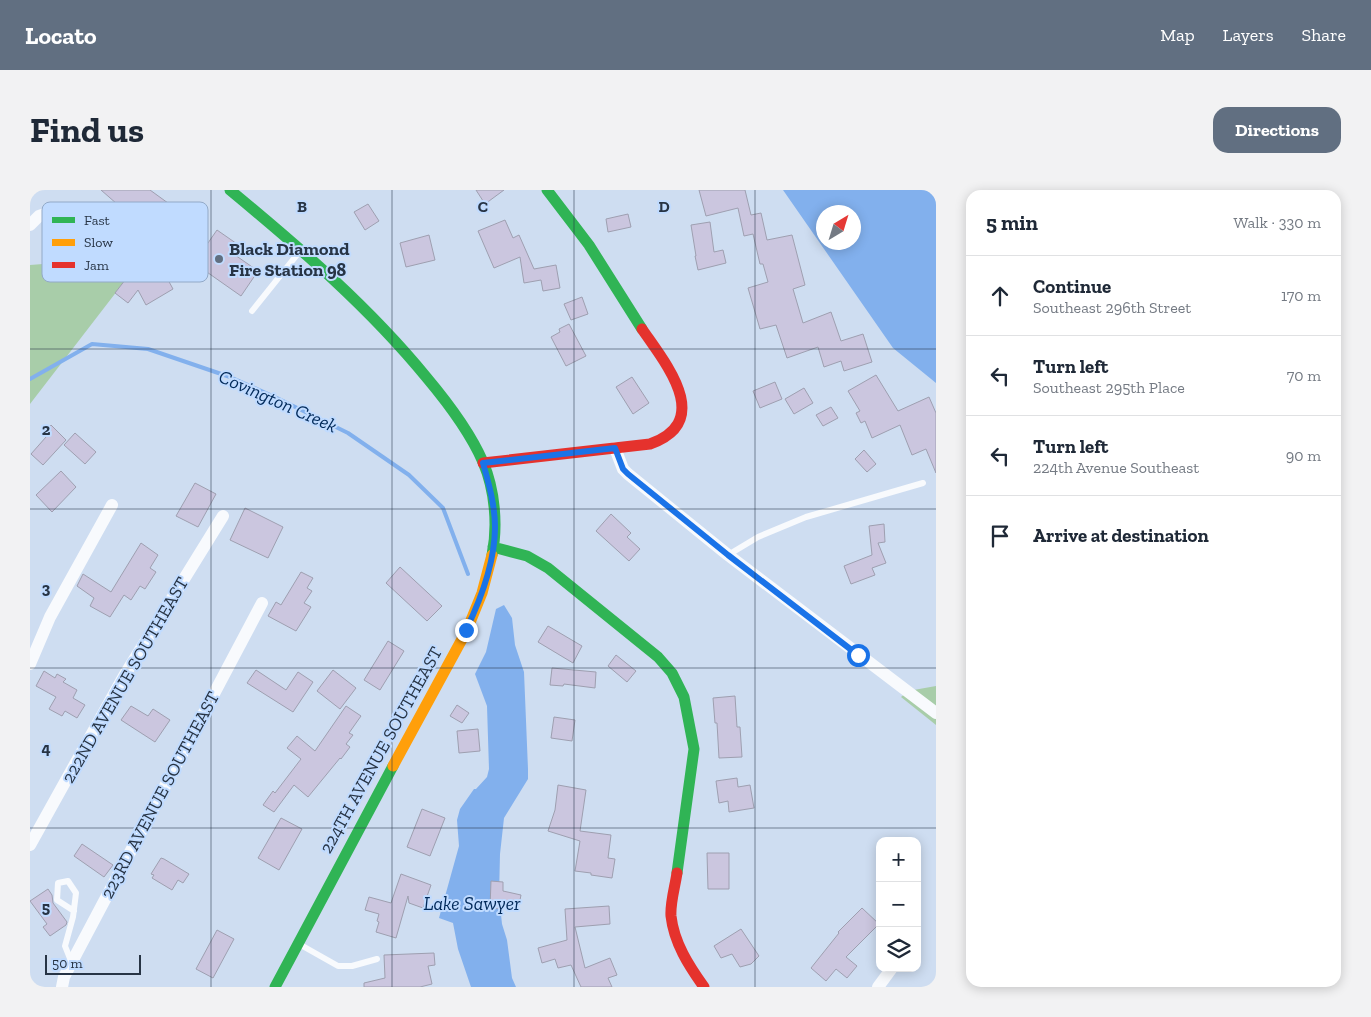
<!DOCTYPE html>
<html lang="en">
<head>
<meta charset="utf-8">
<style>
  :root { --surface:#fff; --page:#f2f2f3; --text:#1f2937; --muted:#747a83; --line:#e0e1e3; --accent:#616f81 }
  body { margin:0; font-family:"Zilla Slab",serif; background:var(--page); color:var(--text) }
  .controls { position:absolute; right:15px; bottom:15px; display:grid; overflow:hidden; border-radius:10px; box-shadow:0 2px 12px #0003 }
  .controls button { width:45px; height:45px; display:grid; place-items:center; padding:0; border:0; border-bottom:1px solid var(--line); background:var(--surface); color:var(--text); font:25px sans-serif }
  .compass { position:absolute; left:786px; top:15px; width:45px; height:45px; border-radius:50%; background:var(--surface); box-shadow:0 2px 12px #0003; rotate:38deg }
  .scale { position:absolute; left:15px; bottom:12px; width:96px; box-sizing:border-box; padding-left:5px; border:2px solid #273445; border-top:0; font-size:14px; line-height:18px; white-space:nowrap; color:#273445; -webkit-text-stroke:4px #c0dbff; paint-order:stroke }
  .stop { position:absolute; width:15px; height:15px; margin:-11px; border:4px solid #1a73e8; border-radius:50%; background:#fff }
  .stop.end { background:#1a73e8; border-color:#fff; box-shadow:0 1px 5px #0008 }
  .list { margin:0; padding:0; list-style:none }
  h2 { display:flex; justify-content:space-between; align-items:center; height:65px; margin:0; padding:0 20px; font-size:21px }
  h2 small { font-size:16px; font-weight:400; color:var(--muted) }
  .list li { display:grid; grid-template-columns:32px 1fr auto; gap:15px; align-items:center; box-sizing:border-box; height:80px; padding:0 20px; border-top:1px solid var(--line) }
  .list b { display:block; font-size:19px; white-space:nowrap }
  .list p { margin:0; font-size:16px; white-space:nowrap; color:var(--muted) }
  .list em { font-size:16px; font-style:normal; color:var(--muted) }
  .icon { flex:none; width:28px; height:28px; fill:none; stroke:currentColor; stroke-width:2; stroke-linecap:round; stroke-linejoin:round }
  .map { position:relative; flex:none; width:906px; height:797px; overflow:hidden; border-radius:15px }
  header { display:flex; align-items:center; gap:30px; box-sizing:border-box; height:70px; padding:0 25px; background:var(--accent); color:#fff }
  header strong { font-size:24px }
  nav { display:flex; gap:28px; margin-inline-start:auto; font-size:18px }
  .intro { display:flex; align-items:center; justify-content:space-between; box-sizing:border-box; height:120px; padding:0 30px }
  h1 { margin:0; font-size:35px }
  .button { padding:12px 22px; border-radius:15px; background:var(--accent); color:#fff; font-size:18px; font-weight:700 }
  main { display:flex; gap:30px; padding:0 30px }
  aside { flex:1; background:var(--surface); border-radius:15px; box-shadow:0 2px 12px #0003 }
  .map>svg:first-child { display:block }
  .green { fill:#a8cda9 }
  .water { fill:#82b0ed; fill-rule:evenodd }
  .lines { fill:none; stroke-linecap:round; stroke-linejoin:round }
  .stream { stroke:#82b0ed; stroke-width:4 }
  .building { fill:#cbc6df; stroke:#9e9fb0 }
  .lane { stroke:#f8fafd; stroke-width:6 }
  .street { stroke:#f8fafd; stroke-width:12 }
  .fast { stroke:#30b455; stroke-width:11 }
  .slow { stroke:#ff9f0a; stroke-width:11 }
  .jam { stroke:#e5322d; stroke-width:11 }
  .route { stroke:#1a73e8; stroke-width:6 }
  .grid { fill:none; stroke:#273445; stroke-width:1; stroke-opacity:0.55 }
  .poi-dot { fill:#616f81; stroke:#c0dbff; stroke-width:2 }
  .labels { text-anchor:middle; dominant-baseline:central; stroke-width:4; stroke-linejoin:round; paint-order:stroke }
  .poi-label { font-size:18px; font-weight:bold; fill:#273445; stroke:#c0dbff; text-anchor:start }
  .street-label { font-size:18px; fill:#273445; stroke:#c0dbff }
  .water-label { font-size:19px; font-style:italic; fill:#012959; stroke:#c0dbff }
  .key { fill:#c0dbff; stroke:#92a9c7; stroke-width:1 }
  .key-label { font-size:14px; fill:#273445 }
  .grid-label { font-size:16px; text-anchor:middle; font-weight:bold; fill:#273445; stroke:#c0dbff; stroke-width:4; stroke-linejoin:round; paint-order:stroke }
</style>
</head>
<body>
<header>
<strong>Locato</strong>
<nav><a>Map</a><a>Layers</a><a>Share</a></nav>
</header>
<div class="intro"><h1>Find us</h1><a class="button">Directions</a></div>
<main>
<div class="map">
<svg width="906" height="797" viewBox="0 0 906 797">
  <rect width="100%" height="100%" fill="#ceddf1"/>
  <!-- green -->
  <path class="green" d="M74 40 87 48 121 57 0 214V75L26 73 51 64Z
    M906 496V535L871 507 878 501Z"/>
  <!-- water -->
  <path class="water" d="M753 0H906V193L863 158ZM794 22H824V52H794Z
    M474 415 482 428 485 455 494 482 498 579V589L474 628 470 664 469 706 472 734 477 750 482 788 486 797H441L428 759 423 733 409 728 429 656 427 630 430 619 444 599H446L457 587 459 579 457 516 445 484 456 462 466 419Z"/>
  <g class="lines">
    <!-- stream -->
    <path class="stream" d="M0 189 62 154 118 159 200 187 249 209 318 243 379 285 413 318 438 384"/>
  </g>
  <!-- building -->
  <path class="building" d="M71 0H120L149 21 134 39 126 33 123 36 98 17 95 21Z
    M446 0H474L455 14Z
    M669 0H715L721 25 731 23 737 50 762 45 775 95 763 99 773 133 801 122 811 151 833 144 842 172 814 181 811 171 794 177 788 157 757 168 746 135 730 139 718 98 738 92 733 74H730L723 44 714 46 708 18 676 26Z
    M338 14 349 31 335 40 324 22Z
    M598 24 601 37 578 42 576 29Z
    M475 30 483 48 489 45 504 79 526 75 530 98 513 101 511 90 494 93 490 67 464 78 448 41Z
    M680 32 684 62 693 60 696 73 668 80 665 66H666L661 35Z
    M187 40 210 56 205 65 228 81 211 106 164 73Z
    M399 45 405 70 376 77 370 53Z
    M94 75 111 88 131 77 143 99 116 115 108 100 98 113 85 103 99 85Z
    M552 107 558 124 541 130 534 114Z
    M539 134 556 166 536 176 521 147 530 142 529 139Z
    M846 185 868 221 899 207 906 223V283L896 259 882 265 870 235 842 248 835 231 831 233 826 223 830 221 818 201Z
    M602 187 619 213 603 224 586 197Z
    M745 192 752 209 730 218 723 201Z
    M774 198 783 213 764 224 755 209Z
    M801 217 808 228 793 236 786 225Z
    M21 235 36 250 13 275 1 264 16 247 13 244Z
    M45 243 66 262 55 274 34 255Z
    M834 260 846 274 837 282 825 269Z
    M31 281 46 297 22 322 6 305Z
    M165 293 186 304 168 337 146 326Z
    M215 318 253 337 238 368 200 350Z
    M581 324 601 343 597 347 610 359 599 371 566 341Z
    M854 334 855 352 848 353 856 373 842 378 845 385 821 394 814 376 842 365 839 336Z
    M111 353 128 365 120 378 126 382 115 399 110 396 101 410 94 405 80 427 60 416 64 408 47 396 53 384 81 402Z
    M370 377 412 416 397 431 356 393Z
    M271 382 283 388 277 398 282 401 274 413 281 417 266 441 238 426 246 412 251 415Z
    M518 436 552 456 543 473 508 452Z
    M358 451 374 461 350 500 334 490Z
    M586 465 606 481 597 492 578 476Z
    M522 478 566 482 565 498 534 494 533 496 520 495Z
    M226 480 256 500 268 482 283 492 263 522 217 493Z
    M303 480 326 498 310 519 287 501Z
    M14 481 25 488 27 484 36 489 33 492 47 500 43 508 55 515 47 528 35 521 32 526 19 519 26 507 6 496Z
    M705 506 707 537H710L712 567 689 568 687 533H685L683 508Z
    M427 515 439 523 432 533 420 526Z
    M101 516 118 526 123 519 140 530 125 552 91 530Z
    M316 516 331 526 319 543 323 545 316 554 320 557 311 569 310 568 278 607 264 595 244 622 233 615 243 601 245 603 271 569 257 558 267 546 285 561Z
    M524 527 545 530 542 551 521 548Z
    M448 539 450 561 429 563 427 541Z
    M707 588 708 597 720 595 724 618 699 622 698 611 689 613 686 591Z
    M528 595 556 600 550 641 581 645 578 668 585 669 582 688 561 685V683L545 681 550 651 518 641 525 620Z
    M392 619 415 628 400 666 377 657Z
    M251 628 272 639 249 680 228 668Z
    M52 654 83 675 74 687 44 666Z
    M677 663H699V699H678Z
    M131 668 134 669 159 684 153 693 148 690 142 700 122 688 124 685 121 684Z
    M371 684 401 695 393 718 379 713 378 706 366 748 346 742 349 732 347 731 349 724 335 720 339 707 361 713Z
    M461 691 473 692V701L491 705 489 715 472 711V719L460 718Z
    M18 699 22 705 23 713 37 732 36 735 20 746 13 737 17 734 0 711Z
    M579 716 580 734 545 737 555 778 580 768 587 785 578 788 582 797H551L541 775 528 778 525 769 512 773 508 758 537 750 535 719Z
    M832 718 849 734 816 767 827 776 817 788 806 779 796 791 781 778 809 743 808 742Z
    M711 739 729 766 721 774 710 777 702 764 691 768 684 756Z
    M187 740 204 749 183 788 166 779Z
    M404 763 405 775 398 776 402 794 390 797H334V793L355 788 354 765Z"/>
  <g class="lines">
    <!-- lane -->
    <path class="lane" d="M222 121 270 61
      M698 365 728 347 776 327 893 293
      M269 754 308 776H322L347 769
      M41 771 35 756 43 727 46 703 38 691 28 693 27 710 44 721"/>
    <!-- street -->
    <path class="street" d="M0 35 9 26 30 19
      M585 258 593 279 598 284 698 365 906 523
      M0 474 20 427 82 315
      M0 655 94 486 193 326
      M32 797 34 787 232 413
      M848 797 862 778"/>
    <!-- fast -->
    <path class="fast" d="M200 0C270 58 339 117 397 188 418 213 440 242 453 272 465 300 468 336 462 365
      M517 0 559 55 612 139
      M463 357 497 366 518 378 628 467 642 483 654 507 664 559 647 683
      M245 797 363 576"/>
    <!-- slow -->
    <path class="slow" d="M363 576 437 440 452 403 462 365"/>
    <!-- jam -->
    <path class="jam" d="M453 273 620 254C684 231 636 174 612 139
      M647 683C645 697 640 713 641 726 644 753 659 776 674 797"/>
  </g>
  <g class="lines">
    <!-- route -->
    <path class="route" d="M436 440C451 409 465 372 465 337 465 316 459 294 453 273L585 258 593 279 598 284 698 365 828 465"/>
  </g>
  <!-- grid -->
  <path class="grid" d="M181 0V797M362 0V797M544 0V797M725 0V797M0 159H906M0 319H906M0 478H906M0 638H906"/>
  <!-- markers -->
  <circle class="poi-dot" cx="189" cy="69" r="5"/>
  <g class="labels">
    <!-- poi labels -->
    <g class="poi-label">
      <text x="199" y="59">Black Diamond<tspan x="199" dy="21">Fire Station 98</tspan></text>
    </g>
    <!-- street labels -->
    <g class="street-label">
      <text transform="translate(95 490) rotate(-60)">222ND AVENUE SOUTHEAST</text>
      <text transform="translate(351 560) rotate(-61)">224TH AVENUE SOUTHEAST</text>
      <text transform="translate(130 605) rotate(-62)">223RD AVENUE SOUTHEAST</text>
    </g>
    <!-- water labels -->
    <g class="water-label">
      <text transform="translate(248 211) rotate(24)">Covington Creek</text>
      <text x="442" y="713">Lake Sawyer</text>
    </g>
  </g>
  <!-- legend -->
  <rect x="12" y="12" width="166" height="80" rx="8" class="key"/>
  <rect x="22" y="27" width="23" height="6" fill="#30b455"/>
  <rect x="22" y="49" width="23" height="7" fill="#ff9f0a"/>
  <rect x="22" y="72" width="23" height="6" fill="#e5322d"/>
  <g class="key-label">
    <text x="54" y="35">Fast</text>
    <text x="54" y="57">Slow</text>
    <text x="54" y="80">Jam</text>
  </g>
  <g class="grid-label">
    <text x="272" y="22">B</text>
    <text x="453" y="22">C</text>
    <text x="634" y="22">D</text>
    <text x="16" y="245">2</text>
    <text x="16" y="404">3</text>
    <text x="16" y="564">4</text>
    <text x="16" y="723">5</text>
  </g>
</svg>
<div class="controls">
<button>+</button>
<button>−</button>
<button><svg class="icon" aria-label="layers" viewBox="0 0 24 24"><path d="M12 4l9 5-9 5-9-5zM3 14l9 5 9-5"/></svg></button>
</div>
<svg class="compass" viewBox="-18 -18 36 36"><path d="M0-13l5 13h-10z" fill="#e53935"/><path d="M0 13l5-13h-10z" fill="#747a83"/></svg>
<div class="scale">50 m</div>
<div class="stop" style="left:828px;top:465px"></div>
<div class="stop end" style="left:436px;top:440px"></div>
</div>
<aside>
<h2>5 min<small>Walk · 330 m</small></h2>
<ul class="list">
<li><svg class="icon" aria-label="ahead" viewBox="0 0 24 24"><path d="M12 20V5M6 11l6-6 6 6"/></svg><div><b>Continue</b><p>Southeast 296th Street</p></div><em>170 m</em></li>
<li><svg class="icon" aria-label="left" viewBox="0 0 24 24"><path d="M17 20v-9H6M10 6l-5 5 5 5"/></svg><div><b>Turn left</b><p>Southeast 295th Place</p></div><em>70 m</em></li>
<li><svg class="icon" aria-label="left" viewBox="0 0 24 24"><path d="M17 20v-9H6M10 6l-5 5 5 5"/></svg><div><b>Turn left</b><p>224th Avenue Southeast</p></div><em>90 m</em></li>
<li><svg class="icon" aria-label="arrive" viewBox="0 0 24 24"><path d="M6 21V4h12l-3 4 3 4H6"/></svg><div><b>Arrive at destination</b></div></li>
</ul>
</aside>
</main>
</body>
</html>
